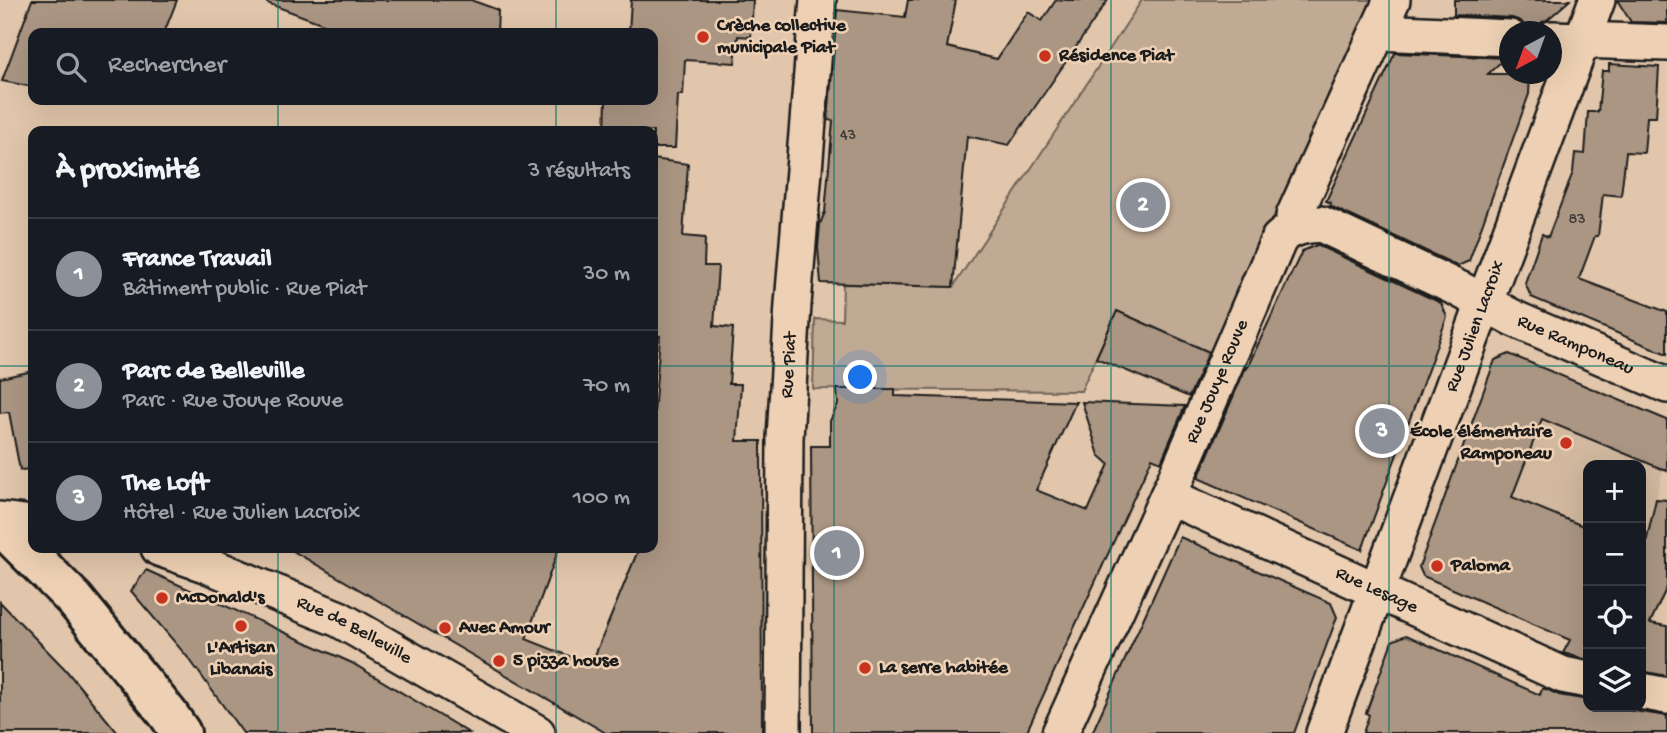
<!DOCTYPE html>
<html lang="fr">
<head>
<meta charset="utf-8">
<style>
  :root { --surface:#171b24; --page:#20242c; --text:#f1f3f6; --muted:#9ea1a6; --line:#363941; --accent:#8c9099 }
  body { margin:0; font-family:"Gochi Hand",sans-serif; background:var(--page); color:var(--text) }
  .controls { position:absolute; right:21px; bottom:21px; display:grid; overflow:hidden; border-radius:14px; box-shadow:0 7px 28px #0002 }
  .controls button { width:63px; height:63px; display:grid; place-items:center; padding:0; border:0; border-bottom:2px solid var(--line); background:var(--surface); color:var(--text); font:35px sans-serif }
  .compass { position:absolute; left:1499px; top:21px; width:63px; height:63px; border-radius:50%; background:var(--surface); box-shadow:0 7px 28px #0002; rotate:221deg }
  .you { position:absolute; left:861px; top:378px; width:24px; height:24px; margin:-18px; border:5px solid #fff; border-radius:50%; background:#1a73e8; box-shadow:0 0 0 10px #1a73e833 }
  .badge { display:grid; place-items:center; width:46px; height:46px; border-radius:50%; background:var(--accent); color:#fff; font-size:23px; font-weight:700 }
  .pin { position:absolute; translate:-50% -50%; border:4px solid #fff; box-shadow:0 2px 7px #0006 }
  .list { margin:0; padding:0; list-style:none }
  h2 { display:flex; justify-content:space-between; align-items:center; height:91px; margin:0; padding:0 28px; font-size:30px }
  h2 small { font-size:23px; font-weight:400; color:var(--muted) }
  .list li { display:grid; grid-template-columns:46px 1fr auto; gap:21px; align-items:center; box-sizing:border-box; height:112px; padding:0 28px; border-top:2px solid var(--line) }
  .list b { display:block; font-size:26px; white-space:nowrap }
  .list p { margin:0; font-size:23px; white-space:nowrap; color:var(--muted) }
  .list em { font-size:23px; font-style:normal; color:var(--muted) }
  .icon { flex:none; width:38px; height:38px; fill:none; stroke:currentColor; stroke-width:2; stroke-linecap:round; stroke-linejoin:round }
  .map { position:relative; flex:none; width:1667px; height:733px; overflow:hidden }
  .search { position:absolute; background:var(--surface); box-shadow:0 7px 28px #0002; left:28px; top:28px; width:630px; height:77px; display:flex; align-items:center; gap:18px; box-sizing:border-box; padding:0 24px; border-radius:14px; color:var(--muted); font-size:26px }
  .panel { position:absolute; background:var(--surface); box-shadow:0 7px 28px #0002; left:28px; top:126px; width:630px; height:427px; border-radius:14px }
  .map>svg:first-child { display:block }
  .built { fill:#d1b89f }
  .green { fill:#c1aa93; stroke:#6e6358; stroke-width:2 }
  .building { fill:#ab9683; stroke:#1c1c1c; stroke-width:2 }
  .lines { fill:none; stroke-linecap:round; stroke-linejoin:round }
  .minor-casing { stroke:#1c1c1c; stroke-width:40 }
  .major-casing { stroke:#1c1c1c; stroke-width:44 }
  .minor { stroke:#eed1b4; stroke-width:35 }
  .major { stroke:#eed1b4; stroke-width:38 }
  .grid { fill:none; stroke:#0f766e; stroke-width:2; stroke-opacity:0.55 }
  .poi-dot { fill:#c8321e; stroke:#eed1b4; stroke-width:2.5 }
  .labels { text-anchor:middle; dominant-baseline:central; stroke-width:5; stroke-linejoin:round; paint-order:stroke }
  .number-label { font-size:16px; fill:#403a36 }
  .poi-label { font-size:19px; font-weight:bold; fill:#1c1c1c; stroke:#eed1b4; text-anchor:start }
  .street-label { font-size:19px; fill:#1c1c1c; stroke:#eed1b4 }
</style>
</head>
<body>
<div class="map">
<svg width="1667" height="733" viewBox="0 0 1667 733">
  <rect width="100%" height="100%" fill="#e1c6ab"/>
  <filter id="ink" filterUnits="userSpaceOnUse"><feTurbulence type="fractalNoise" baseFrequency=".0143" numOctaves="2"/><feDisplacementMap in="SourceGraphic" scale="14" xChannelSelector="R" yChannelSelector="G"/><feConvolveMatrix kernelMatrix="1 2 1 2 8 2 1 2 1" color-interpolation-filters="sRGB"/></filter>
  <g filter="url(#ink)">
    <!-- built -->
    <path class="built" d="M1509 354 1667 420V453L1644 550 1641 549V465H1588V528L1454 473 1495 360Z"/>
    <!-- green -->
    <path class="green" d="M1142 0H1375L1323 120 1288 185 1212 353 1117 311 1081 391 813 389 815 319 842 320 843 284 953 287Z"/>
    <!-- building -->
    <path class="building" d="M32 0H177L164 33H33V87L2 81Z
      M268 0H471L498 10 497 33H348L267 3Z
      M631 0H753L751 37 738 36 735 63 685 60 683 95H678L675 148H653V131H605L606 100H653V33H629Z
      M908 0H956L947 47 997 59 1028 12 1042 21 1056 0H1108L1009 145 967 136 953 287 821 283 818 248 820 224 825 212 833 121 828 120 837 10 905 17Z
      M1454 0H1570L1547 20 1542 22 1534 32H1529L1521 21 1512 18 1454 15Z
      M1617 0H1667V23L1631 22Z
      M1395 53 1505 58 1488 74H1530L1529 94 1469 261 1458 266 1330 206 1331 203 1326 201Z
      M1609 64 1659 67 1656 117H1647L1644 153 1626 152 1621 196 1603 194 1598 236H1595L1579 279 1667 312V354L1531 297 1525 283 1542 234 1548 237 1573 172 1575 153 1585 154 1588 112H1598L1602 71H1609Z
      M653 159 688 164 683 236 705 238 704 266H718L714 326 733 328 729 384H741L737 441H761L762 733H606L288 548H559L526 639 591 665 639 548H653V428L660 336H653Z
      M1317 245 1441 303 1447 317 1362 550 1198 478 1246 367 1247 368 1302 251Z
      M1117 311 1209 352 1189 397 1096 358Z
      M1509 354 1667 420V471L1542 419 1512 497 1588 528V660L1563 653 1570 640 1423 576 1419 567 1495 360Z
      M33 371V469L20 470 9 412 0 413V378Z
      M837 389H895V396L1076 402 1036 490 1088 511 1109 464 1099 455 1082 402 1185 406 1161 462 1152 458 1026 733H813L811 446H830V421L838 404Z
      M1656 499 1667 500V587L1650 623 1667 626V676L1641 671V565Z
      M1180 537 1331 603 1337 617 1294 733H1092Z
      M146 570 352 663 469 733H243L190 660 131 591Z
      M0 602 65 669 118 733H0Z
      M1406 635 1540 695 1542 689H1546L1559 695 1588 700V707H1608L1667 716V733H1363L1369 715 1366 713 1392 641Z"/>
    <g class="lines">
      <!-- minor casing -->
      <g class="minor-casing">
        <g id="minor">
          <path d="M1378 32 1510 38"/>
          <path d="M1552 39 1667 43"/>
          <path d="M1296 228 1294 216 1392 0"/>
          <path id="s1" d="M1168 496 1563 675 1588 680"/>
          <path d="M0 520 33 524"/>
          <path id="s2" d="M159 548 205 564 339 619 537 733"/>
          <path d="M1641 691 1667 696"/>
          <path id="s3" d="M783 733 785 438 793 304 818 0"/>
          <path id="s4" d="M1060 733 1176 478 1279 239C1291 227 1304 225 1321 224L1459 289 1515 319 1667 385"/>
          <path id="s5" d="M1324 733 1597 0"/>
        </g>
      </g>
      <!-- major casing -->
      <g class="major-casing">
        <path id="major" d="M0 525 74 599 168 714 181 733"/>
      </g>
      <!-- minor -->
      <use href="#minor" class="minor"/>
      <!-- major -->
      <use href="#major" class="major"/>
    </g>
  </g>
  <!-- grid -->
  <path class="grid" d="M278 0V33M556 0V33M834 0V733M1111 0V733M1389 0V733M278 100V131M556 100V131M0 366H33M653 366H1667M278 548V733M556 548V733"/>
  <!-- markers -->
  <g class="poi-dot">
    <circle cx="703" cy="37" r="7"/>
    <circle cx="1045" cy="56" r="7"/>
    <circle cx="1566" cy="443" r="7"/>
    <circle cx="1437" cy="566" r="7"/>
    <circle cx="162" cy="598" r="7"/>
    <circle cx="241" cy="626" r="7"/>
    <circle cx="445" cy="628" r="7"/>
    <circle cx="499" cy="661" r="7"/>
    <circle cx="865" cy="668" r="7"/>
  </g>
  <g class="labels">
    <!-- number labels -->
    <g class="number-label">
      <text x="848" y="136">43</text>
      <text x="1577" y="220">83</text>
    </g>
    <!-- poi labels -->
    <g class="poi-label">
      <text x="717" y="26">Crèche collective<tspan x="717" dy="22">municipale Piat</tspan></text>
      <text x="1059" y="56">Résidence Piat</text>
      <text x="1552" y="432" text-anchor="end">École élémentaire<tspan x="1552" dy="22">Ramponeau</tspan></text>
      <text x="1451" y="566">Paloma</text>
      <text x="176" y="598">McDonald's</text>
      <text x="459" y="628">Avec Amour</text>
      <text x="241" y="648" text-anchor="middle">L'Artisan<tspan x="241" dy="22">Libanais</tspan></text>
      <text x="513" y="661">5 pizza house</text>
      <text x="879" y="668">La serre habitée</text>
    </g>
    <!-- street labels -->
    <g class="street-label">
      <text stroke="none"><textPath href="#s5" startOffset="434">Rue Julien Lacroix</textPath></text>
      <text stroke="none"><textPath href="#s4" startOffset="868">Rue Ramponeau</textPath></text>
      <text stroke="none"><textPath href="#s3" startOffset="368">Rue Piat</textPath></text>
      <text stroke="none"><textPath href="#s4" startOffset="385">Rue Jouye Rouve</textPath></text>
      <text stroke="none"><textPath href="#s1" startOffset="229">Rue Lesage</textPath></text>
      <text stroke="none"><textPath href="#s2" startOffset="212">Rue de Belleville</textPath></text>
    </g>
  </g>
</svg>
<div class="controls">
<button>+</button>
<button>−</button>
<button><svg class="icon" aria-label="locate" viewBox="0 0 24 24"><circle cx="12" cy="12" r="6"/><path d="M12 2v4M12 18v4M2 12h4M18 12h4"/></svg></button>
<button><svg class="icon" aria-label="layers" viewBox="0 0 24 24"><path d="M12 4l9 5-9 5-9-5zM3 14l9 5 9-5"/></svg></button>
</div>
<svg class="compass" viewBox="-18 -18 36 36"><path d="M0-13l5 13h-10z" fill="#e53935"/><path d="M0 13l5-13h-10z" fill="#9ea1a6"/></svg>
<div class="you"></div>
<div class="pin badge" style="left:837px;top:553px">1</div>
<div class="pin badge" style="left:1143px;top:205px">2</div>
<div class="pin badge" style="left:1382px;top:431px">3</div>
<div class="search"><svg class="icon" aria-label="search" viewBox="0 0 24 24"><circle cx="10" cy="10" r="6"/><path d="M15 15l6 6"/></svg>Rechercher</div>
<section class="panel">
<h2>À proximité<small>3 résultats</small></h2>
<ul class="list">
<li><span class="badge">1</span><div><b>France Travail</b><p>Bâtiment public · Rue Piat</p></div><em>30 m</em></li>
<li><span class="badge">2</span><div><b>Parc de Belleville</b><p>Parc · Rue Jouye Rouve</p></div><em>70 m</em></li>
<li><span class="badge">3</span><div><b>The Loft</b><p>Hôtel · Rue Julien Lacroix</p></div><em>100 m</em></li>
</ul>
</section>
</div>
</body>
</html>
